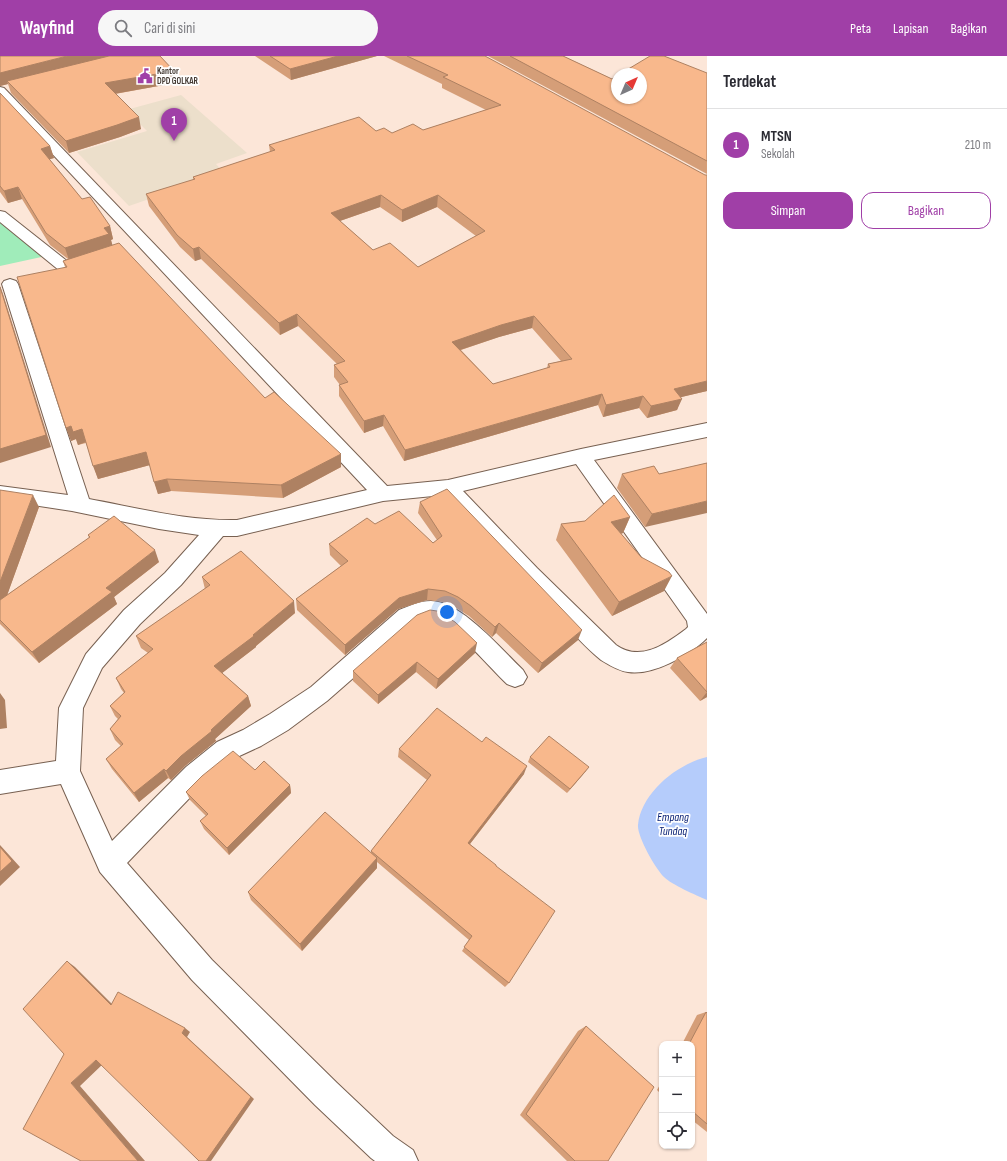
<!DOCTYPE html>
<html lang="id">
<head>
<meta charset="utf-8">
<style>
  :root { --surface:#fff; --page:#f7f7f7; --text:#2b2b33; --muted:#7c7c81; --line:#e1e1e2; --accent:#a03fa7 }
  body { margin:0; font-family:"Sofia Sans Condensed",sans-serif; background:var(--page); color:var(--text) }
  .controls { position:absolute; right:12px; bottom:12px; display:grid; overflow:hidden; border-radius:8px; box-shadow:0 1px 3px #0004 }
  .controls button { width:36px; height:36px; display:grid; place-items:center; padding:0; border:0; border-bottom:1px solid var(--line); background:var(--surface); color:var(--text); font:20px sans-serif }
  .compass { position:absolute; left:611px; top:12px; width:36px; height:36px; border-radius:50%; background:var(--surface); box-shadow:0 1px 3px #0004; rotate:44deg }
  .you { position:absolute; left:447px; top:556px; width:14px; height:14px; margin:-10px; border:3px solid #fff; border-radius:50%; background:#1a73e8; box-shadow:0 0 0 6px #1a73e833 }
  .badge { display:grid; place-items:center; width:26px; height:26px; border-radius:50%; background:var(--accent); color:#fff; font-size:13px; font-weight:700 }
  .pin { position:absolute; translate:-50% -33px; filter:drop-shadow(0 1px 2px #0008) }
  .pin::after { content:''; position:absolute; top:21px; width:14px; height:12px; background:inherit; clip-path:polygon(0 0,100% 0,50% 100%) }
  .list { margin:0; padding:0; list-style:none }
  h2 { display:flex; justify-content:space-between; align-items:center; height:52px; margin:0; padding:0 16px; font-size:17px }
  h2 small { font-size:13px; font-weight:400; color:var(--muted) }
  .list li { display:grid; grid-template-columns:26px 1fr auto; gap:12px; align-items:center; box-sizing:border-box; height:72px; padding:0 16px; border-top:1px solid var(--line) }
  .list b { display:block; font-size:15px; white-space:nowrap }
  .list p { margin:0; font-size:13px; white-space:nowrap; color:var(--muted) }
  .list em { font-size:13px; font-style:normal; color:var(--muted) }
  .actions { display:flex; gap:8px; padding:12px 16px }
  .actions a { flex:1; padding:9px 0; border:1px solid var(--accent); border-radius:12px; text-align:center; font-size:14px; color:var(--accent) }
  .actions .main { background:var(--accent); color:#fff }
  .icon { flex:none; width:22px; height:22px; fill:none; stroke:currentColor; stroke-width:2; stroke-linecap:round; stroke-linejoin:round }
  .map { position:relative; flex:none; width:707px; height:1105px; overflow:hidden }
  header { display:flex; align-items:center; gap:24px; box-sizing:border-box; height:56px; padding:0 20px; background:var(--accent); color:#fff }
  header strong { font-size:19px }
  nav { display:flex; gap:22px; margin-inline-start:auto; font-size:14px }
  .search { width:280px; height:36px; background:var(--page); display:flex; align-items:center; gap:10px; box-sizing:border-box; padding:0 14px; border-radius:22px; color:var(--muted); font-size:15px }
  main { display:flex }
  aside { flex:1; background:var(--surface) }
  .map>svg:first-child { display:block }
  .education { fill:#ecdfcb }
  .green { fill:#a0ecba }
  .water { fill:#b5ccfb }
  .lines { fill:none; stroke-linecap:round; stroke-linejoin:round }
  .minor-casing { stroke:#776051; stroke-width:2 }
  .minor { fill:#fff; fill-rule:evenodd }
  .wall { fill:#d59e78; fill-rule:evenodd }
  .shaded-wall { fill:#ae8162 }
  .building { fill:#f8b88c; stroke:#ae8162; fill-rule:evenodd }
  .labels { text-anchor:middle; dominant-baseline:central; stroke-width:3.5; stroke-linejoin:round; paint-order:stroke }
  .far-poi-label { font-size:9px; font-weight:bold; fill:#433932; stroke:#fff; text-anchor:start }
  .water-label { font-size:12px; font-style:italic; fill:#041c72; stroke:#fff }
</style>
</head>
<body>
<header>
<strong>Wayfind</strong>
<div class="search"><svg class="icon" aria-label="search" viewBox="0 0 24 24"><circle cx="10" cy="10" r="6"/><path d="M15 15l6 6"/></svg>Cari di sini</div>
<nav><a>Peta</a><a>Lapisan</a><a>Bagikan</a></nav>
</header>
<main>
<div class="map">
<svg width="707" height="1105" viewBox="0 0 707 1105">
  <rect width="100%" height="100%" fill="#fce6d8"/>
  <!-- education -->
  <path class="education" d="M181 39 247 97 216 108 224 117 129 150 77 96 147 75 126 54Z"/>
  <!-- green -->
  <path class="green" d="M0 162 46 200 0 210Z"/>
  <!-- water -->
  <path class="water" d="M707 701V844C696 839 672 829 664 821 655 812 637 780 638 769 641 737 677 708 707 701Z"/>
  <g class="lines">
    <!-- minor casing -->
    <g class="minor-casing">
      <path id="minor" d="M0 31 4 32 387 430 448 424 581 393 707 367V381L594 404 707 558V582C690 599 653 620 628 616 619 615 609 609 601 604 586 592 573 577 560 563 519 523 481 481 443 439L383 445 237 480H223L181 529 140 568 102 612 83 652 80 715 112 785 186 711 217 686 243 674 270 658 311 631 399 554C409 550 420 545 431 545 461 545 502 594 523 614L527 621 523 628 515 631 507 628C489 611 458 573 436 564 429 561 421 565 415 568L327 645 288 674 261 690 235 702 204 727 127 807 212 904 337 1027 393 1080 413 1094 418 1105H375L371 1102 315 1049 192 924 100 816 61 728 0 738V714L56 705 59 652 86 598 124 554 165 517 199 479 159 473 72 455 0 444V430L68 439 2 228 4 225 10 223 16 225 18 228 89 443C138 452 186 465 237 464L367 434 0 42ZM576 408 687 565 688 571 686 573C665 589 640 606 616 589L537 512 463 435Z
        M0 155 5 156 72 209 74 212 72 215 66 217 60 215 0 166Z"/>
    </g>
    <!-- minor -->
    <use href="#minor" class="minor"/>
  </g>
  <!-- wall -->
  <path class="wall" d="M0 0 175 27 115 38 141 73 120 81 69 97 11 37 8 28 0 30Z
    M255 0H377L291 24Z
    M384 0H485L707 335 681 341 677 354 647 362 639 352 603 361 598 349 404 405 383 370 364 377 339 340V329H340L334 321V309L337 308 298 270 280 279 201 203 195 205 180 191 149 150 146 138 193 124V121L270 96 269 89 376 75 392 77 423 74 486 54 442 32V28ZM380 151 402 166 437 151 476 180 418 211 373 194 340 165ZM532 272 561 305 548 308 547 312 493 328 461 294 499 281Z
    M488 0H563L612 23 707 17V118Z
    M0 37 50 90 54 102 49 103 82 143 110 170 113 183 111 184 112 189 265 342 341 398V411L283 442 171 435 158 438 150 409 98 423 86 387 78 389 76 383 71 385 65 211 63 205 68 203 50 189 22 143 8 147 0 136Z
    M707 407 645 471 617 432 622 418H659Z
    M0 434 39 451 7 539 89 482 88 479 159 506 114 541 117 548 39 607 0 568Z
    M420 446 578 584 538 617 496 577 492 581 469 560 456 552 443 546 427 544 398 553 345 599 297 554 296 543 341 510 330 499 329 488 375 468 433 487 437 484 418 457Z
    M630 461 623 477 621 478 664 535 612 560 556 484 561 468Z
    M202 521 295 557 256 590V591L222 617 248 640 251 650 215 683 216 685 185 710 171 724 168 722 139 746 112 713 106 703 121 690 115 684 110 673 118 663 115 660 110 650 124 637 121 633 116 622 148 597 141 592 136 580 205 533Z
    M707 586V641L700 645 670 612 677 602Z
    M475 597 436 633 416 616 378 648 353 625V615Z
    M399 693 524 718 470 788 496 810 509 927 505 931 462 895 469 884 377 806V812L302 895 251 844 248 836 371 796V795L427 724 398 701Z
    M530 701 586 715 567 737 528 706Z
    M255 714 290 729 291 737 229 799 204 773 200 765 206 760 190 744 186 736Z
    M706 956 707 957V1076L692 1064V988H682L697 959Z
    M586 970 608 1105H567L520 1059 578 975Z
    M662 1025V1039L657 1034Z"/>
  <!-- shaded-wall -->
  <path class="shaded-wall" d="M67 0H115L7 25 8 28 0 30V17Z
    M338 0H377L291 24 290 13Z
    M174 15 175 27 108 39 105 27Z
    M139 61 141 73 120 81 69 97 66 85Z
    M50 90 54 102 44 105 41 93Z
    M18 131 22 143 8 147 4 135Z
    M381 139 380 151 331 168V157Z
    M438 139 437 151 402 166V154Z
    M110 170 113 183 111 184 113 191 69 204 65 192 104 172Z
    M199 191 201 203 195 205 193 193Z
    M0 230 3 238 51 391 0 407Z
    M297 258 298 270 280 279 279 267Z
    M534 260 532 272 499 281 451 297 452 286 501 269Z
    M707 325V335L669 344 674 333Z
    M602 338 598 349 404 405 405 394Z
    M643 340 639 352 603 361 606 349Z
    M682 343 677 354 647 362 651 350Z
    M384 359 383 370 364 377V365Z
    M71 370 82 373 86 386 78 389 76 383 71 385 66 372Z
    M146 396 150 409 98 423 93 410Z
    M341 398V411L283 442 281 429Z
    M167 423 171 435 158 438 154 426Z
    M33 439 39 451 0 559V526Z
    M707 445V457L645 471 652 458Z
    M630 461 623 477 604 482 611 466Z
    M155 494 159 506 114 541 117 548 39 607 32 596 106 532Z
    M672 520 664 535 612 560 619 546Z
    M428 533 427 544 398 553 345 599V589L399 542Z
    M294 545 295 557 256 590V591L217 621 214 610Z
    M499 567 496 577 492 581 495 571Z
    M582 574 578 584 538 617 542 607Z
    M477 587 475 597 436 633 438 623Z
    M417 606 416 616 378 648V639Z
    M707 636V641L700 645Z
    M0 637 5 644 7 672 0 673Z
    M248 640 251 650 215 683 216 685 185 710 171 724 166 715 181 700Z
    M527 710 524 718 466 793 468 787Z
    M589 711 586 715 567 737 570 733Z
    M164 713 168 722 139 746 134 737Z
    M290 729 291 737 229 799 227 792Z
    M0 789 20 811 0 830Z
    M377 802V812L302 895 300 888Z
    M67 905 75 911 118 954 111 949Z
    M185 972 190 976 187 981 254 1043 211 1105H206L182 977Z
    M96 1004 104 1007 80 1030 145 1105H138L71 1027Z"/>
  <!-- building -->
  <path class="building" d="M0 0H67L0 17Z
    M109 0H160L174 15 105 27 139 61 117 69 66 85 7 25Z
    M270 0H338L290 13Z
    M407 0H485L705 119H707V325L674 333 682 343 651 350 643 340 606 349 602 338 405 394 384 359 364 365 339 329 348 326 334 309 345 305 297 258 279 267 199 191 193 193 177 179 146 138 195 123 193 121 275 94 269 89 359 61 376 75 384 72 392 77 413 68 423 74 501 49 443 21 448 19ZM381 139 402 154 438 139 485 175 418 211 390 187 373 194 331 157ZM534 260 572 303 548 308 550 311 493 328 452 286 501 269Z
    M510 0H563L612 23 617 20V42H641V18H620L650 0H664L707 17V105Z
    M0 37 50 90 41 93 82 143 90 141 110 170 104 172 109 178 65 192 46 177 18 131 4 135 0 130Z
    M119 187 265 342 274 336 341 398 281 429 167 423 154 426 146 396 93 410 82 373 73 376 71 370 66 372 17 221 67 211 63 205Z
    M0 231 46 379 0 393Z
    M707 407V445L652 458 622 418 654 410 659 418Z
    M447 433 582 574 542 607 499 567 495 571 471 550 458 541 445 535 428 533 399 542 345 589 296 543 348 505 329 488 367 462 375 468 399 455 433 487 442 480 420 446Z
    M0 434 33 439 0 526Z
    M614 439 630 461 611 466 641 501 669 516 672 520 619 546 561 468 585 465Z
    M114 460 155 494 106 532 112 536 32 596 0 564V544L90 481 88 479Z
    M241 495 294 545 253 579 254 580 214 610 248 640 211 674 212 675 181 700 166 715 164 713 134 737 106 703 123 688 110 673 121 660 110 650 125 636 116 622 153 593 136 580 210 529 202 521Z
    M430 554 437 555 455 566 477 587 438 623 417 606 378 639 353 615 417 559Z
    M707 586V636L677 602Z
    M437 652 482 686 486 681 527 710 468 787 496 809V810L555 855 509 927 464 891 472 880 371 795 431 719 399 693Z
    M549 680 589 711 570 733 530 701Z
    M233 695 255 714 264 705 290 729 227 792 200 765 208 758 186 736 202 720Z
    M325 756 377 802 300 888 248 836Z
    M0 791 12 805 0 816Z
    M67 905 111 949 118 936 185 972 182 977 251 1041 206 1105H199L96 1004 71 1027 138 1105H81L23 1073 64 998 23 953Z
    M706 956 707 957V1068L692 1055V988H689Z
    M586 970 654 1031 608 1105H575L526 1058Z"/>
  <!-- icons -->
  <defs>
    <g id="civic-bare" transform="scale(1.2)"><path d="M-.6-6.5H3V-4.5H.6V-3L4-1V1h2V6H-6V1h2V-1L-.6-3ZM-1.2 2.5V6h2.4V2.5Z" fill="#a03fa7" stroke="#fff" stroke-width="2.5" paint-order="stroke"/></g>
  </defs>
  <g fill-rule="evenodd">
    <use href="#civic-bare" x="145" y="20"/>
  </g>
  <g class="labels">
    <!-- far-poi labels -->
    <g class="far-poi-label">
      <text x="157" y="15">Kantor<tspan x="157" dy="10">DPD GOLKAR</tspan></text>
    </g>
    <!-- water labels -->
    <g class="water-label">
      <text x="673" y="761">Empang<tspan x="673" dy="14">Tundaq</tspan></text>
    </g>
  </g>
</svg>
<div class="controls">
<button>+</button>
<button>−</button>
<button><svg class="icon" aria-label="locate" viewBox="0 0 24 24"><circle cx="12" cy="12" r="6"/><path d="M12 2v4M12 18v4M2 12h4M18 12h4"/></svg></button>
</div>
<svg class="compass" viewBox="-18 -18 36 36"><path d="M0-13l5 13h-10z" fill="#e53935"/><path d="M0 13l5-13h-10z" fill="#7c7c81"/></svg>
<div class="you"></div>
<div class="pin badge" style="left:174px;top:85px">1</div>
</div>
<aside>
<h2>Terdekat<small></small></h2>
<ul class="list">
<li><span class="badge">1</span><div><b>MTSN</b><p>Sekolah</p></div><em>210 m</em></li>
</ul>
<div class="actions"><a class="main">Simpan</a><a>Bagikan</a></div>
</aside>
</main>
</body>
</html>
